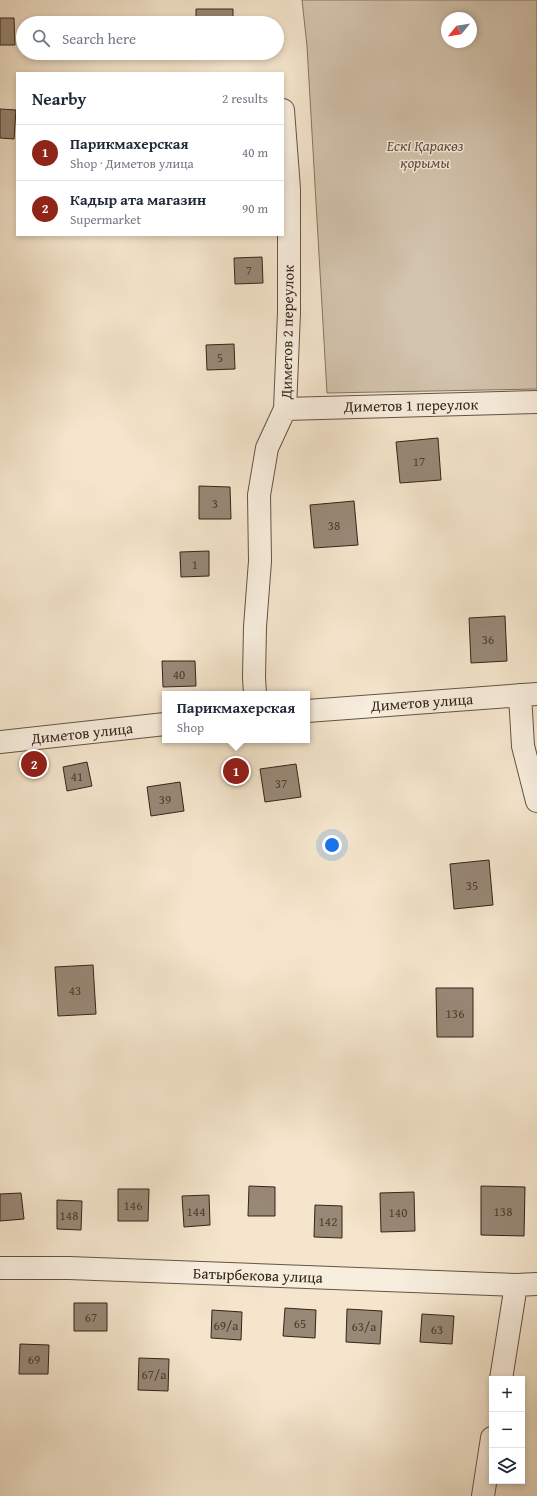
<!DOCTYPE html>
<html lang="en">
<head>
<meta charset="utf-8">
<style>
  :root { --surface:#fff; --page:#f6f6f7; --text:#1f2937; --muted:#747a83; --line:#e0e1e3; --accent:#8f2418 }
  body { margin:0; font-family:"Gentium Book Plus",serif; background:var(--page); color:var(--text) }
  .controls { position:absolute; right:12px; bottom:12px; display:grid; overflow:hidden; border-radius:0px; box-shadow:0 2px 6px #0003 }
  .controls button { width:36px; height:36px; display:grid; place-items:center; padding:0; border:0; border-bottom:1px solid var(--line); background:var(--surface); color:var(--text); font:20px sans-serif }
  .compass { position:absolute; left:441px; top:12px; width:36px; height:36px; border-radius:50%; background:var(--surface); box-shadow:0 2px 6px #0003; rotate:240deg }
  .you { position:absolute; left:332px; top:845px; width:14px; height:14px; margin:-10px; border:3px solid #fff; border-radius:50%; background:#1a73e8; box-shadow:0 0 0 6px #1a73e833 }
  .badge { display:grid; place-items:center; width:26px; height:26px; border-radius:50%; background:var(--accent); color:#fff; font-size:13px; font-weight:700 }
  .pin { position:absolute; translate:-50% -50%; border:2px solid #fff; box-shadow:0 1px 4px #0006 }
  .popup { position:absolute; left:162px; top:691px; width:148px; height:52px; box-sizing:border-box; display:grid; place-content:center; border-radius:0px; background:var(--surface); filter:drop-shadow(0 1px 3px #0005); font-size:13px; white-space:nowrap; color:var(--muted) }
  .popup b { font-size:15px; color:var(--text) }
  .popup::after { content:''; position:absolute; left:50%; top:100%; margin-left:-8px; border:8px solid transparent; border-top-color:var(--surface) }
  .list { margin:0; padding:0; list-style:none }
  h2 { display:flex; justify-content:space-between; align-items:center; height:52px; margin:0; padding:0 16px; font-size:17px }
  h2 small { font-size:13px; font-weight:400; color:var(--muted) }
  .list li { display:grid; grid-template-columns:26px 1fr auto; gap:12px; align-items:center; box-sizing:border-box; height:56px; padding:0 16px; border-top:1px solid var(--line) }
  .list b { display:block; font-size:15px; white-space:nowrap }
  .list p { margin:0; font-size:13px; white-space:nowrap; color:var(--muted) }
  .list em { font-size:13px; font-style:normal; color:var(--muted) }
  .icon { flex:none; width:22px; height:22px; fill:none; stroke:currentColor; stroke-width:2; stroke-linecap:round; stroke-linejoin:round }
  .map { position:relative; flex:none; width:537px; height:1496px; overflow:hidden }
  .search { position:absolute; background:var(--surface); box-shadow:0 2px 6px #0003; left:16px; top:16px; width:268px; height:44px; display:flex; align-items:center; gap:10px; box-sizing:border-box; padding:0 14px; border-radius:22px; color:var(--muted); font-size:15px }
  .panel { position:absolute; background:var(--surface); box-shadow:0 2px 6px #0003; left:16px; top:72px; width:268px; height:164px; border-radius:0px }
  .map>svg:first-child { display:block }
  .green { fill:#d3c4ae; stroke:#847464; fill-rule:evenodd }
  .building { fill:#988876; stroke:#342419 }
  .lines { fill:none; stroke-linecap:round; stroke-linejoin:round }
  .minor-casing { stroke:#645446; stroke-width:24 }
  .minor { stroke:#f8eede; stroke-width:22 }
  .labels { text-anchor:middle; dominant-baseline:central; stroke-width:3; stroke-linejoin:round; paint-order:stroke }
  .number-label { font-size:13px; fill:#4d3d30 }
  .park-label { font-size:15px; font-style:italic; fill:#5c4c3e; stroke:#f8eede }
  .street-label { font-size:15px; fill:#342419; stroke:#f8eede }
</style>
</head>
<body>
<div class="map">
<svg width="537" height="1496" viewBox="0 0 537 1496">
  <rect width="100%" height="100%" fill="#f4e5cc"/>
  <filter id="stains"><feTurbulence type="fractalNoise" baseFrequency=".005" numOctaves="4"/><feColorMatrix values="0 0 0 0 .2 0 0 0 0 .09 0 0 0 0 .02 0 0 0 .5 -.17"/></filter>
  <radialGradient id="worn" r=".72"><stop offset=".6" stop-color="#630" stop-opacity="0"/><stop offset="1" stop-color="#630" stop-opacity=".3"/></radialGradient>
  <!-- green -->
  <path class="green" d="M302 0H537V389L327 393 307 46ZM447 18H471V42H447Z"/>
  <!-- building -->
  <path class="building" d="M196 9H233V23H196Z
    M0 18H14L15 45H0Z
    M0 109 16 110 14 139 0 138Z
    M262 257 263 283 235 284 234 258Z
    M234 344 235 369 207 370 206 345Z
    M438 438 441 480 400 483 396 442Z
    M199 486 230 487 231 519H199Z
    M354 501 358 545 314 548 310 505Z
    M209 551V576L181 577 180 552Z
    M505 616 507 661 471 663 469 618Z
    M162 661H195L196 686 163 687Z
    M87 762 92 786 67 791 63 767Z
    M296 764 301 797 265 802 260 769Z
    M180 782 184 811 151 816 147 787Z
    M489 860 493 905 454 909 450 864Z
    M93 965 96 1014 58 1016 55 967Z
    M436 988H473V1037H437Z
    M249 1186 275 1187V1216H248Z
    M481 1186 525 1187 524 1236 481 1235Z
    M118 1189H149L148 1221H118Z
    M414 1192 415 1231 381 1232 380 1193Z
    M21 1193 24 1219 0 1221V1194Z
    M209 1195 210 1225 184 1227 182 1196Z
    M57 1200 82 1201 81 1230 57 1229Z
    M315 1205 342 1206V1238L314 1237Z
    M74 1303H107V1331H74Z
    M285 1308 316 1310 315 1338 283 1336Z
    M347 1309 382 1311 380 1344 346 1342Z
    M212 1310 242 1312 241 1340 211 1338Z
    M422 1314 454 1316 452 1344 420 1342Z
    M20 1344 49 1345 48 1374H19Z
    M139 1358 169 1359 168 1391 138 1390Z"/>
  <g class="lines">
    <!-- minor casing -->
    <g class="minor-casing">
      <path id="minor" d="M285 409 537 402
        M255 694 254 677 255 627 260 561 259 495 267 448 285 409 289 312V189L283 110
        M520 695 523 746 537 801
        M307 711 537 694
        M0 742 165 724
        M0 1268H69L516 1285
        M501 1379 516 1285 537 1284
        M483 1496 492 1438"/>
    </g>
    <!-- minor -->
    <use href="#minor" class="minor"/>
  </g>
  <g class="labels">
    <!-- number labels -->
    <g class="number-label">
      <text x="249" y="270">7</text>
      <text x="220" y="357">5</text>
      <text x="419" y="461">17</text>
      <text x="215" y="503">3</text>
      <text x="334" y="525">38</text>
      <text x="195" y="564">1</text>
      <text x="488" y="639">36</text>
      <text x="179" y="674">40</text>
      <text x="77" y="776">41</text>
      <text x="281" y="783">37</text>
      <text x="165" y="799">39</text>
      <text x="472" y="885">35</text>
      <text x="75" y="990">43</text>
      <text x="455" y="1013">136</text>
      <text x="133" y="1205">146</text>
      <text x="196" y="1211">144</text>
      <text x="503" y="1211">138</text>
      <text x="398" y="1212">140</text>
      <text x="69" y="1215">148</text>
      <text x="328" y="1221">142</text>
      <text x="91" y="1317">67</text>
      <text x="300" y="1323">65</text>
      <text x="226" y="1325">69/а</text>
      <text x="364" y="1326">63/а</text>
      <text x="437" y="1329">63</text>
      <text x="34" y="1359">69</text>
      <text x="154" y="1374">67/а</text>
    </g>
    <!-- park labels -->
    <g class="park-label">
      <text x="425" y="145">Ескі Қаракөз<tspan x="425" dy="17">қорымы</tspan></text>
    </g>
    <!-- street labels -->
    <g class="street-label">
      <text transform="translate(287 332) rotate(-89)">Диметов 2 переулок</text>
      <text transform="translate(411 405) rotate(-1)">Диметов 1 переулок</text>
      <text transform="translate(422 702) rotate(-4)">Диметов улица</text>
      <text transform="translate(82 733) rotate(-6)">Диметов улица</text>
      <text transform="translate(258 1275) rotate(2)">Батырбекова улица</text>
    </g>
  </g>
  <rect width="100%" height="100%" filter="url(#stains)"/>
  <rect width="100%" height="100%" fill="url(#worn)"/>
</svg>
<div class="controls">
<button>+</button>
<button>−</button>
<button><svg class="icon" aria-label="layers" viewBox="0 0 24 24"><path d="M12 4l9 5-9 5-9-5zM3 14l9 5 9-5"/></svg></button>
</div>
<svg class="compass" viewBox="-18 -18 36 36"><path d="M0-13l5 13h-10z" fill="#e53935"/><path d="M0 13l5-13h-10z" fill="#747a83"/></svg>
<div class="you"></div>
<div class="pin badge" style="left:236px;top:771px">1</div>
<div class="popup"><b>Парикмахерская</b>Shop</div>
<div class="pin badge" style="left:34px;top:764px">2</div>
<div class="search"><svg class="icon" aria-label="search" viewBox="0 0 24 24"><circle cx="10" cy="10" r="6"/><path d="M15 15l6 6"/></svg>Search here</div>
<section class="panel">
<h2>Nearby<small>2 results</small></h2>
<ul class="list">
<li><span class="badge">1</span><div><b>Парикмахерская</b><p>Shop · Диметов улица</p></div><em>40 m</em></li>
<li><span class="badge">2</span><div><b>Кадыр ата магазин</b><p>Supermarket</p></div><em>90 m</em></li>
</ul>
</section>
</div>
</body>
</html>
